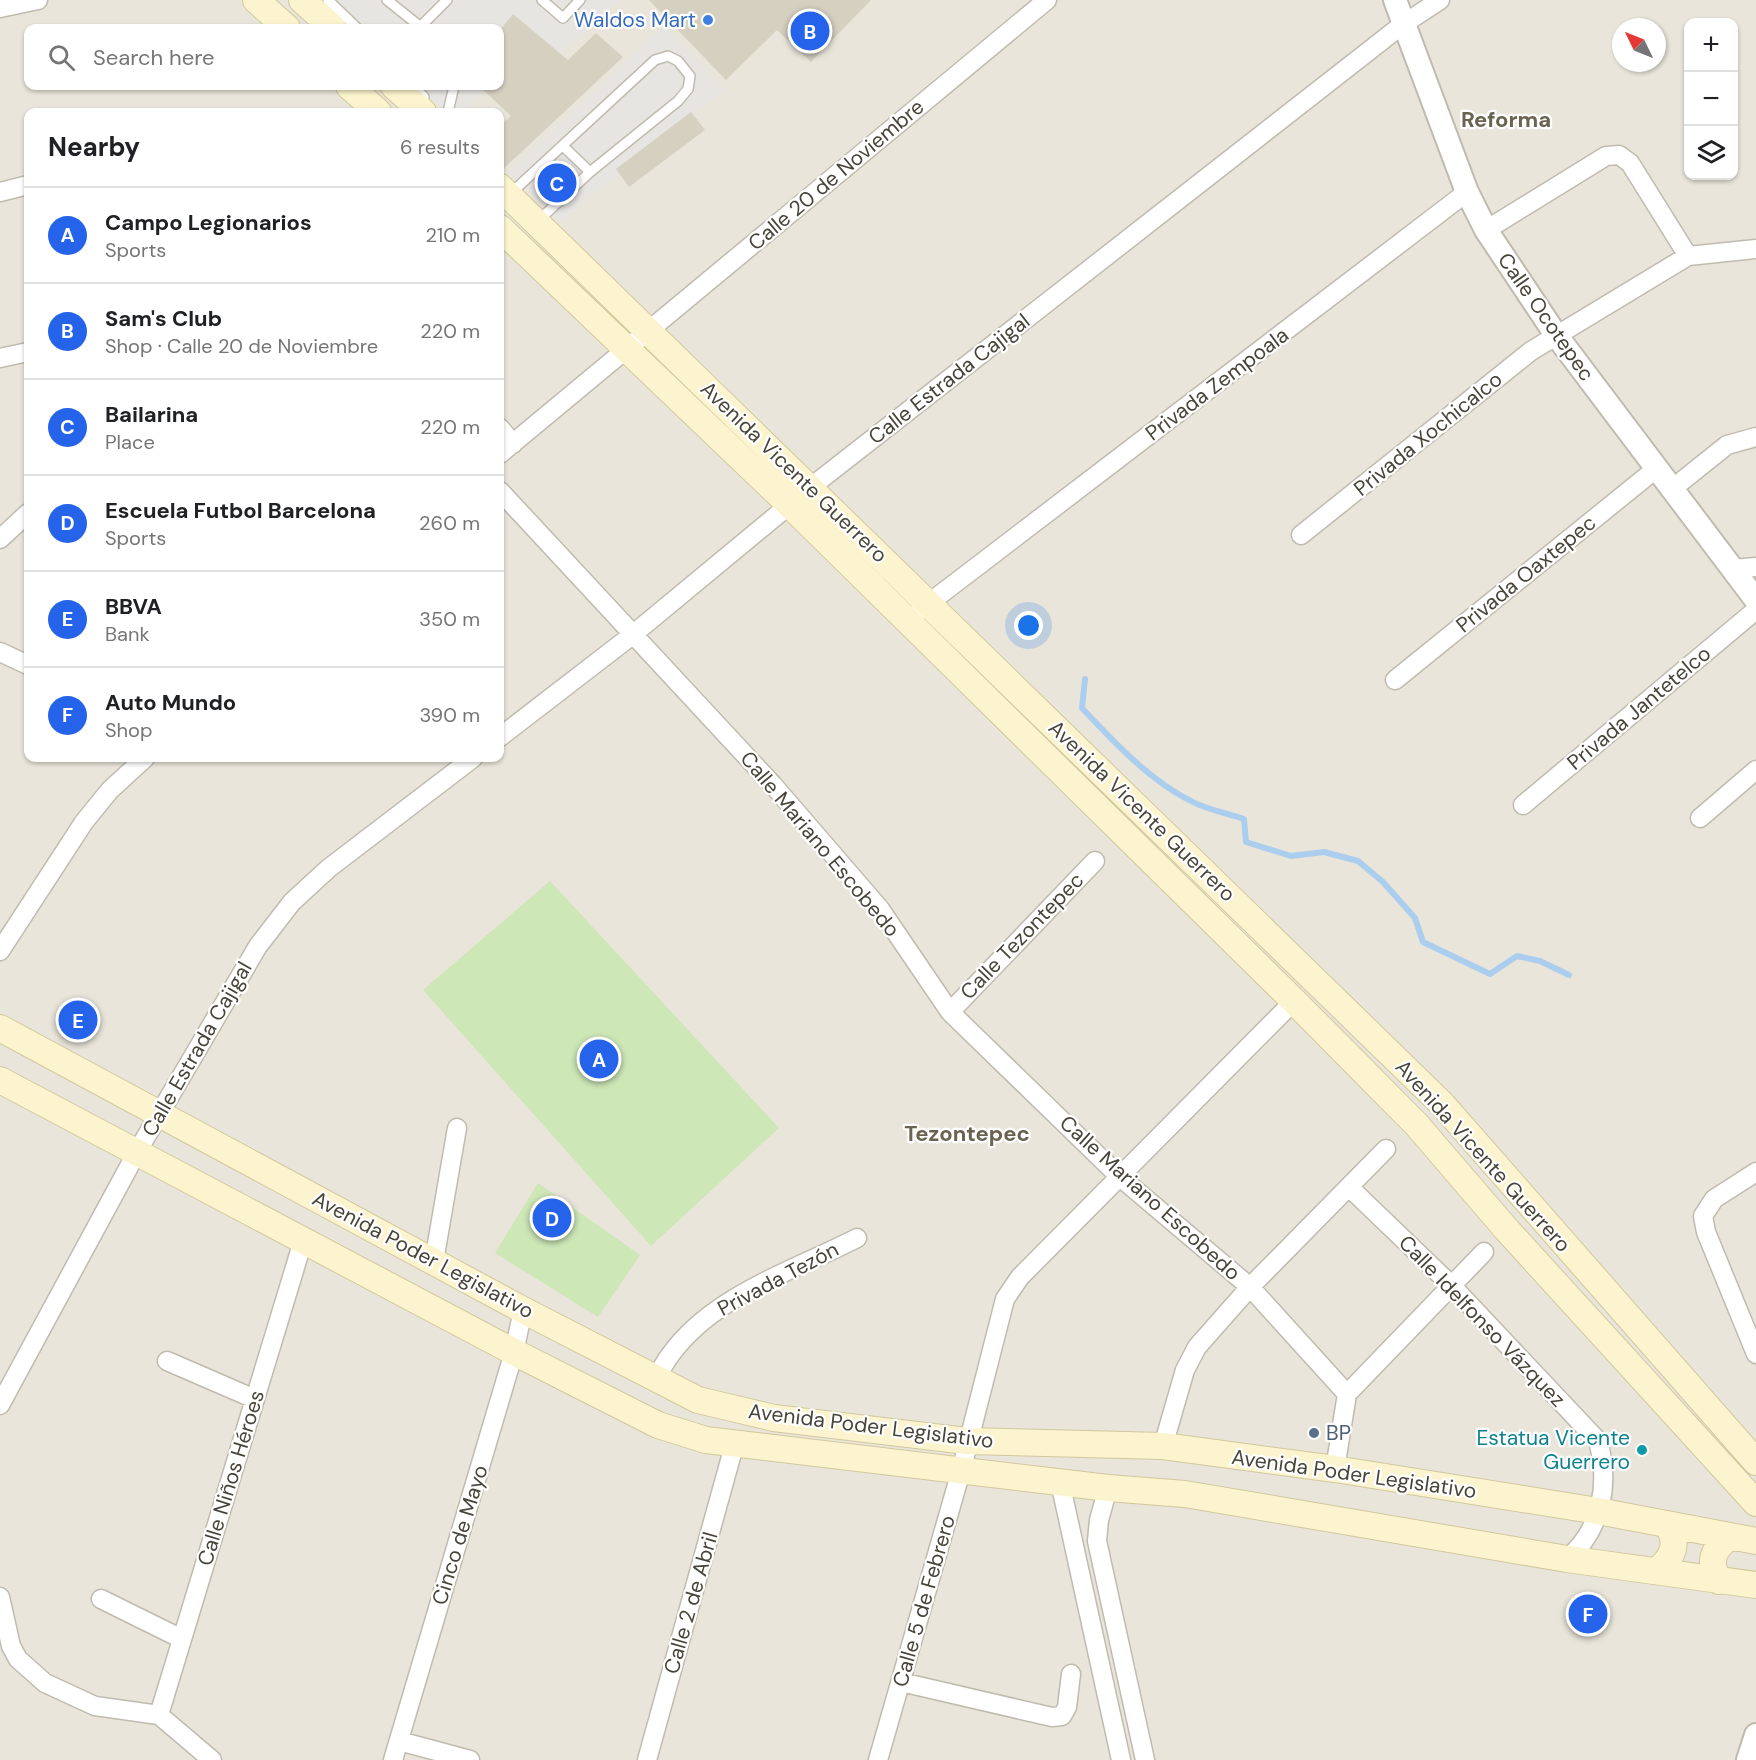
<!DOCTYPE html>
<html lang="en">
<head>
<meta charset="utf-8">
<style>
  :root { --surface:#fff; --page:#f2f2f2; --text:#202124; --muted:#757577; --line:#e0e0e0; --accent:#2563eb }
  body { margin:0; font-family:"DM Sans",sans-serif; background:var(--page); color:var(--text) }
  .controls { position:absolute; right:18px; top:18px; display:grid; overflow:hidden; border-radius:12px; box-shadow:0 2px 4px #0004 }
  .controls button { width:54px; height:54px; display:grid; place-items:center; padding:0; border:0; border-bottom:2px solid var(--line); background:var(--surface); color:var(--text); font:30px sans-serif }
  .compass { position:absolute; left:1612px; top:18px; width:54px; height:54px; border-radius:50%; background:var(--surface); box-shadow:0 2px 4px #0004; rotate:313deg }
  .you { position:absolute; left:1029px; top:626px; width:21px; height:21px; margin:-15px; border:4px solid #fff; border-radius:50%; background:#1a73e8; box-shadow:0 0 0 9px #1a73e833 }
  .badge { display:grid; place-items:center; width:39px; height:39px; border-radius:50%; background:var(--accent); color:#fff; font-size:20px; font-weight:700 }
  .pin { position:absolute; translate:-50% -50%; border:3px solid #fff; box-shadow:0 2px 6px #0006 }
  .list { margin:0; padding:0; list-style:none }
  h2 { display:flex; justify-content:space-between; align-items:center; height:78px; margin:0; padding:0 24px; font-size:26px }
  h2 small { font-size:20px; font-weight:400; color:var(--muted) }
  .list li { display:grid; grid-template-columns:39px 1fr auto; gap:18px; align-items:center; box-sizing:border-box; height:96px; padding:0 24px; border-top:2px solid var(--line) }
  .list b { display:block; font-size:22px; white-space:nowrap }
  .list p { margin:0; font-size:20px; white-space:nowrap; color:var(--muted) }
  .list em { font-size:20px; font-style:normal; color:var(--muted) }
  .icon { flex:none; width:33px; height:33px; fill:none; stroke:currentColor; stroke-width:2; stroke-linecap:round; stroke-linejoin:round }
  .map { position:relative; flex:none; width:1756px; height:1760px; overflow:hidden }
  .search { position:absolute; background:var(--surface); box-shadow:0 2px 4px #0004; left:24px; top:24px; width:480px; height:66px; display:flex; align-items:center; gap:15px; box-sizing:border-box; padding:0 21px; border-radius:12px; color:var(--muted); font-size:22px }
  .panel { position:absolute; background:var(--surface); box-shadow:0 2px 4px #0004; left:24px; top:108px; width:480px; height:654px; border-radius:12px }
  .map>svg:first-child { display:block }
  .residential { fill:#e9e5da; fill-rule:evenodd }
  .green { fill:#cde7b7 }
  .parking { fill:#e7e5e2 }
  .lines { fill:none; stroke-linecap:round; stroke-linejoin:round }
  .stream { stroke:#acceee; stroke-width:6 }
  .building { fill:#d6d0c1 }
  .service-casing { stroke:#c0bbae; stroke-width:12 }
  .minor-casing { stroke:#c0bbae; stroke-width:21 }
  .tertiary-casing { stroke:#c0bbae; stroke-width:26 }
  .secondary-casing { stroke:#d2c89d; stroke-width:28 }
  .service { stroke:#fff; stroke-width:9 }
  .minor { stroke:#fff; stroke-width:18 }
  .tertiary { stroke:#fff; stroke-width:22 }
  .secondary { stroke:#fcf4ce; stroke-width:26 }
  .shop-dot { fill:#3f7fe0; stroke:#fff; stroke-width:2 }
  .service-dot { fill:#5c6f8a; stroke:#fff; stroke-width:2 }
  .culture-dot { fill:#0f9aa8; stroke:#fff; stroke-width:2 }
  .labels { text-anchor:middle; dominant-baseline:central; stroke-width:4.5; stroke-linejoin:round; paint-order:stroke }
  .shop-label { font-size:21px; fill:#366cbe; stroke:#fff; text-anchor:end }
  .street-label { font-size:21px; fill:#494439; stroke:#fff }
  .service-label { font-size:21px; fill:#4e5e75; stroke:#fff; text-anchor:start }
  .culture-label { font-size:21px; fill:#0d838f; stroke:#fff; text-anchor:end }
  .neighbourhood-label { font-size:22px; font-weight:bold; fill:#6b6351; stroke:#fff }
</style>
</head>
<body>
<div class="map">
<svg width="1756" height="1760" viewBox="0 0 1756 1760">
  <rect width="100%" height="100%" fill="#f5f3ec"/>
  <!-- residential -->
  <path class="residential" d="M0 0H1756V1760H0ZM1688 22H1734V176H1688ZM1621 27H1657V63H1621ZM28 28H500V86H28ZM28 112H500V758H28Z"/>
  <!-- green -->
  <path class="green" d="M550 881 779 1128 651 1246 423 990Z
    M538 1183 640 1255 598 1317 495 1253Z"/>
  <!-- parking -->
  <path class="parking" d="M337 0H621L560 53 513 14 500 30 364 28Z
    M664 26 725 90 560 221 509 172Z
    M420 86H479L484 90 463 112H446Z"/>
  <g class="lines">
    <!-- stream -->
    <path class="stream" d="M1085 679 1082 708C1113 741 1150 781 1191 801 1207 810 1227 813 1244 819L1246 842 1291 856 1324 852 1358 861 1383 882 1415 918 1423 942 1490 974 1517 956 1540 961 1569 975"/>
  </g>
  <!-- building -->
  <path class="building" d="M649 0H871L811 62 777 30 726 80Z
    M513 14 568 60 596 33 623 57 500 172V126L511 116 479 86H500V30Z
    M691 112 705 130 629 187 616 169Z"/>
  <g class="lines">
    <!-- service casing -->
    <g class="service-casing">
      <path id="service" d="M328 0 357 28
        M387 0 422 28
        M542 0 563 18 580 0
        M420 27 447 0
        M413 86 424 97
        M448 112 454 86
        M563 146 590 172
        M509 195 655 60 668 56 678 61 690 76 688 89 678 101 590 172 538 221"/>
    </g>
    <!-- minor casing -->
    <g class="minor-casing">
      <path id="minor" d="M0 8 38 0
        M0 192 28 185
        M1486 230 1606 156 1619 155 1630 163 1688 256
        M0 358 28 352
        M500 428 513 444
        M500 454 1047 0
        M1672 489 1727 445 1756 437
        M500 491 773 785 880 909 950 1012 1120 1177 1250 1287 1347 1394
        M1301 535 1531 351 1688 256 1756 249
        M0 539 28 513
        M1732 569 1756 567
        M920 610 1467 192
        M0 652 28 665
        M1395 680 1657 468
        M500 737 631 636 811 487 1402 25 1440 0
        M1523 805 1756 610
        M1700 818 1756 770
        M0 951 84 822 110 790 145 758
        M950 1012 1095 861
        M1756 1172 1714 1199 1703 1216 1706 1232 1756 1354
        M1349 1187 1451 1285 1598 1441C1610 1484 1602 1529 1567 1559
        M434 1261 457 1128
        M167 1361 255 1399
        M656 1379C692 1302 787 1274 857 1238
        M0 1405 137 1152 258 946 292 902 329 868 473 758
        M1163 1446 1185 1370 1197 1347 1250 1287 1386 1149
        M1335 1469 1347 1394 1484 1252
        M1060 1482 1121 1760
        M1108 1488 1099 1520 1097 1541 1145 1760
        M0 1597 11 1646 18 1659 45 1683 95 1706 159 1715 212 1760
        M101 1599 182 1639
        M901 1682 1052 1717 1062 1716 1067 1707 1071 1674
        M159 1715 303 1241
        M399 1741 470 1760
        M393 1760 514 1352 523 1310
        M647 1760 734 1446
        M878 1760 961 1471 1005 1299 1020 1277 1294 1001"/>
    </g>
    <!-- tertiary casing -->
    <g class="tertiary-casing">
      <path id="tertiary" d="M1395 0 1467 192 1486 230 1556 335 1756 600
        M1748 1760 1756 1735"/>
    </g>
    <!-- secondary casing -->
    <g class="secondary-casing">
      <path id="secondary" d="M256 0 287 28
        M302 0 333 28
        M349 86 378 112
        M394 86 423 112
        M500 187 1442 1104 1756 1462
        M500 228 790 505 1294 1001 1416 1124 1507 1230 1756 1503
        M0 1028 523 1310 698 1400 774 1418 967 1441 1163 1446 1335 1469 1598 1511 1756 1541
        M0 1080 514 1352 658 1425 706 1440 1108 1488 1185 1494 1567 1559 1756 1585
        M1657 1571C1673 1557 1679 1545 1668 1525
        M1719 1581C1708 1561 1712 1551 1729 1537"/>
    </g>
    <!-- service -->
    <use href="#service" class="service"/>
    <!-- minor -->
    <use href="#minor" class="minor"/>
    <!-- tertiary -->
    <use href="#tertiary" class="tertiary"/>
    <!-- secondary -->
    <use href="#secondary" class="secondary"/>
  </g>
  <!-- markers -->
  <circle class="shop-dot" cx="708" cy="20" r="6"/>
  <circle class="service-dot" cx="1314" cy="1433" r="6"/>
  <circle class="culture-dot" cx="1642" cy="1450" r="6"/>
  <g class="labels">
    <!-- shop labels -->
    <g class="shop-label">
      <text x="696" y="20">Waldos Mart</text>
    </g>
    <!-- street labels -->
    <g class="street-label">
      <text transform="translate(836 175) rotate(-40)">Calle 20 de Noviembre</text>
      <text transform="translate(1546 317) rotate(55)">Calle Ocotepec</text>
      <text transform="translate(949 379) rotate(-38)">Calle Estrada Cajigal</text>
      <text transform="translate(1217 384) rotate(-37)">Privada Zempoala</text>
      <text transform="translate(1428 434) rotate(-39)">Privada Xochicalco</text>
      <text transform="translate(794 472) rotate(44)">Avenida Vicente Guerrero</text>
      <text transform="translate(1526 574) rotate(-39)">Privada Oaxtepec</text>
      <text transform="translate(1639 708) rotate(-40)">Privada Jantetelco</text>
      <text transform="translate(1142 811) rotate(44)">Avenida Vicente Guerrero</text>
      <text transform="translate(820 844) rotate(50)">Calle Mariano Escobedo</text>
      <text transform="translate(1022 936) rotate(-46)">Calle Tezontepec</text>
      <text transform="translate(197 1049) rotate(-60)">Calle Estrada Cajigal</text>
      <text transform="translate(1483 1156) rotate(48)">Avenida Vicente Guerrero</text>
      <text transform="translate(1150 1198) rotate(42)">Calle Mariano Escobedo</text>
      <text transform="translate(423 1255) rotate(28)">Avenida Poder Legislativo</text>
      <text transform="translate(778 1279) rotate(-28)">Privada Tezón</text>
      <text transform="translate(1482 1321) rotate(46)">Calle Idelfonso Vázquez</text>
      <text transform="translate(871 1426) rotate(7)">Avenida Poder Legislativo</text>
      <text transform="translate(1354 1474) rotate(8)">Avenida Poder Legislativo</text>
      <text transform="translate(231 1478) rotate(-73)">Calle Niños Héroes</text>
      <text transform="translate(460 1535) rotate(-73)">Cinco de Mayo</text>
      <text transform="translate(924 1601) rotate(-74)">Calle 5 de Febrero</text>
      <text transform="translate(691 1603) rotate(-74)">Calle 2 de Abril</text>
    </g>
    <!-- service labels -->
    <g class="service-label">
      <text x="1326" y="1433">BP</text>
    </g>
    <!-- culture labels -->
    <g class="culture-label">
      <text x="1630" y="1438">Estatua Vicente<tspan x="1630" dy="24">Guerrero</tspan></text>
    </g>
    <!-- neighbourhood labels -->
    <g class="neighbourhood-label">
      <text x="1506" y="119">Reforma</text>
      <text x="967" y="1133">Tezontepec</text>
    </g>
  </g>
</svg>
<div class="controls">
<button>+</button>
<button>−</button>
<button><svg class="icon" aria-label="layers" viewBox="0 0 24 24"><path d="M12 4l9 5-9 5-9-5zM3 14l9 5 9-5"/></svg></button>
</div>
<svg class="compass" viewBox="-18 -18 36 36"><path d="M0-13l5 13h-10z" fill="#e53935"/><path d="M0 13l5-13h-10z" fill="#757577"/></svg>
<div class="you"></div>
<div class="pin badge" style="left:599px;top:1059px">A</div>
<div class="pin badge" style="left:810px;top:31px">B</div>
<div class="pin badge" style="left:557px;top:183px">C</div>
<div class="pin badge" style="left:552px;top:1218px">D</div>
<div class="pin badge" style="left:78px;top:1020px">E</div>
<div class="pin badge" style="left:1588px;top:1614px">F</div>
<div class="search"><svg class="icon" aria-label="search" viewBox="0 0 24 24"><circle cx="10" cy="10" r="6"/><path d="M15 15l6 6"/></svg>Search here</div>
<section class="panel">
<h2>Nearby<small>6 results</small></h2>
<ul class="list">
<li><span class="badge">A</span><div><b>Campo Legionarios</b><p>Sports</p></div><em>210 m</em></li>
<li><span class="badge">B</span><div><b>Sam's Club</b><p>Shop · Calle 20 de Noviembre</p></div><em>220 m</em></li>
<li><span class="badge">C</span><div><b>Bailarina</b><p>Place</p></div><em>220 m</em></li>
<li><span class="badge">D</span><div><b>Escuela Futbol Barcelona</b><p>Sports</p></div><em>260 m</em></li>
<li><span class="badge">E</span><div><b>BBVA</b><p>Bank</p></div><em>350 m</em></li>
<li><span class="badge">F</span><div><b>Auto Mundo</b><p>Shop</p></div><em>390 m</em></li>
</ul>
</section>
</div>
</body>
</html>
